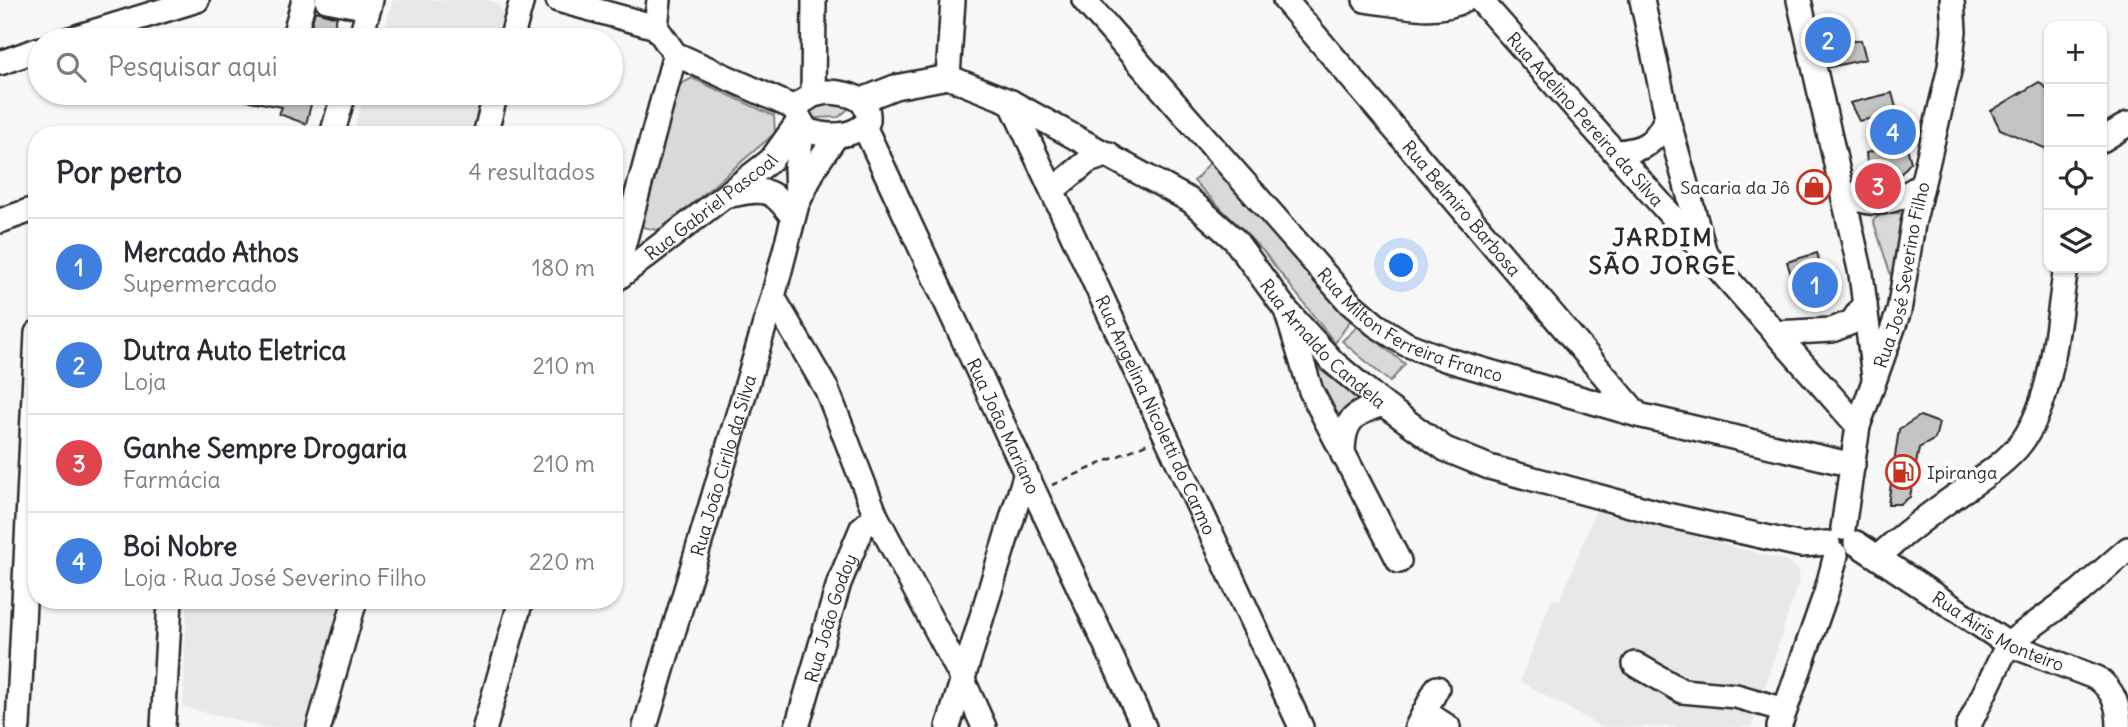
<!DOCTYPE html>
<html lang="pt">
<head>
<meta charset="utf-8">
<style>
  :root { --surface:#fff; --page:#f7f7f7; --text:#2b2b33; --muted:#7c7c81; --line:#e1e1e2; --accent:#ea580c }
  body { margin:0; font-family:Delius,sans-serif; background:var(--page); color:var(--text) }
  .controls { position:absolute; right:21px; top:21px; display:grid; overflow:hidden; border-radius:14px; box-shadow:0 2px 5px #0004 }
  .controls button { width:63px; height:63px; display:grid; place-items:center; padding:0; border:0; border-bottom:2px solid var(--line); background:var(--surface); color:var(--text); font:35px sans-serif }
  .you { position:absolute; left:1402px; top:266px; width:24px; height:24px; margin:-18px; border:5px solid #fff; border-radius:50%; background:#1a73e8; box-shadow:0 0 0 10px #1a73e833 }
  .badge { display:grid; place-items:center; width:46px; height:46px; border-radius:50%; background:var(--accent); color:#fff; font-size:23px; font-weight:700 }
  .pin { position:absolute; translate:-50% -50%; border:4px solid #fff; box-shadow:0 2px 7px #0006 }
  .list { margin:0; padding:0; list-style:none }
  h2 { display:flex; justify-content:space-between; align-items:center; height:91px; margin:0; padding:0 28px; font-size:30px }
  h2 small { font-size:23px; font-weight:400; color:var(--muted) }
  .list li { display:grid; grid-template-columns:46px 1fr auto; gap:21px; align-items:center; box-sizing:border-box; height:98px; padding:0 28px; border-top:2px solid var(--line) }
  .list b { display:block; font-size:26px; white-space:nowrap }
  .list p { margin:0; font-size:23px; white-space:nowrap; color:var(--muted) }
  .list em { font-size:23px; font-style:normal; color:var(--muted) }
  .icon { flex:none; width:38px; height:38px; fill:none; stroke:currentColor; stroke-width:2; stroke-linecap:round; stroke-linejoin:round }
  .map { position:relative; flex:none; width:2128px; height:727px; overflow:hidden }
  .search { position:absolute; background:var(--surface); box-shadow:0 2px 5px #0004; left:28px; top:28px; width:595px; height:77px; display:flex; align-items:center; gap:18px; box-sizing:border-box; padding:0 24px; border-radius:38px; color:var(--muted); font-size:26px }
  .panel { position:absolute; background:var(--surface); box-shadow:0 2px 5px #0004; left:28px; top:126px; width:595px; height:483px; border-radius:28px }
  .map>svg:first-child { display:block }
  .built { fill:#e8e8e8 }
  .green { fill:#d9d9d9; stroke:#828282; stroke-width:2 }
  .building { fill:#c4c4c4; stroke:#2b2b2b; stroke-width:2 }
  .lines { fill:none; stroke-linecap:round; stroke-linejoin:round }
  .minor-casing { stroke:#2b2b2b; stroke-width:28 }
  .path { stroke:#2b2b2b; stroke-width:2.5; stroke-dasharray:7 5; stroke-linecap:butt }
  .minor { stroke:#fff; stroke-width:23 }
  .labels { text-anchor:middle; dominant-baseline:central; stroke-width:7; stroke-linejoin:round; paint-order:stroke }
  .street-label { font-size:18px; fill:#2b2b2b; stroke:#fff }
  .poi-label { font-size:18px; fill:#2b2b2b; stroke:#fff; text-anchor:end }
  .district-label { font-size:24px; font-weight:bold; letter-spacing:2px; fill:#2b2b2b; stroke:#fff }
</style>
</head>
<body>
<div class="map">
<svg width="2128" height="727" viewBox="0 0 2128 727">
  <rect width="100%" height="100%" fill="#f7f7f7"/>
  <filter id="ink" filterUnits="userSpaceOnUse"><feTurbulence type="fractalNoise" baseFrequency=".0143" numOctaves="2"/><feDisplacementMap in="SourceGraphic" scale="14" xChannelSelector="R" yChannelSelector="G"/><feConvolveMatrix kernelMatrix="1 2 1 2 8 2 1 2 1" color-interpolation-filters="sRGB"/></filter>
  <g filter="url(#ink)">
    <!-- built -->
    <path class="built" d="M393 0H487L496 2 507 21 501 40H381Z
      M365 93H486L473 135H352Z
      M1596 510 1787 561 1799 571V580L1752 727H1601L1520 681 1552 598 1560 600Z
      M187 600H344L309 727H265L183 707Z"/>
    <!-- green -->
    <path class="green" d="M692 78 774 116 775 133 664 228 656 230 643 227 639 219 675 92 679 85Z
      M826 99 844 104 848 109 839 117 814 118 807 106Z
      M1213 159 1352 318 1335 343 1263 251 1194 181Z
      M1886 211 1903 214 1904 224 1892 279 1873 220Z
      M1358 326 1405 364 1390 382 1342 341Z
      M1319 369 1360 400 1338 420 1316 373Z"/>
    <!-- building -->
    <path class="building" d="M315 11 337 17 329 40H307Z
      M1861 40 1866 59 1830 67 1825 46Z
      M2039 82 2049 91V150L2000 129 1991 111Z
      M240 93H314L306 124 279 114 282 107 239 99Z
      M1892 93 1911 162 1899 176 1884 185H1869L1866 153 1888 147 1880 117 1859 121 1850 103Z
      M1817 253 1825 283 1812 292 1797 294 1787 262Z
      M1920 416 1939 423 1935 439 1919 448 1910 497 1900 504H1888L1899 429Z"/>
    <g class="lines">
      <!-- minor casing -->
      <g class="minor-casing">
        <g id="minor">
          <path d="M327 0 369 8"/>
          <path d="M558 0 656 27 675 54 797 109"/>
          <path id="s1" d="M1084 0 1350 303 1376 325 1406 344 1445 359 1638 415 1853 465"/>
          <path id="s2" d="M1285 0 1638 415"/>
          <path d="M1365 0C1398 4 1435 15 1465 0"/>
          <path id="s3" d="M1480 0 1858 426"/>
          <path d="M1642 0 1667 116 1704 250"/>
          <path d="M1799 0 1861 274 1874 377"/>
          <path d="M656 27 659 0"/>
          <path d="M67 40 197 0"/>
          <path d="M293 40 304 0"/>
          <path d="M360 40 371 0"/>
          <path d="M511 40 522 0"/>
          <path d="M0 63 40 49"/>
          <path d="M948 77 953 0"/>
          <path d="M827 92C847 93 870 96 868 121 853 139 826 137 806 130L797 114 799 104 813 95Z"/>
          <path d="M813 95 814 0"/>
          <path id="s4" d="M862 100 895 87 948 77 1011 102 1191 201 1235 240 1286 310 1333 362 1383 404 1445 449 1489 467 1667 515 1801 545 1828 543"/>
          <path id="s5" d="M1011 102 1301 727"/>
          <path id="s6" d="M864 126 1144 727"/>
          <path d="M332 135 344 93"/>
          <path d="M485 135 496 93"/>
          <path d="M2102 140 2128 124"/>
          <path d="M1615 152C1644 151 1657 142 1667 116"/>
          <path d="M1841 189C1870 211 1894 203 1922 185"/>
          <path d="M1053 190 1088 161 1109 154"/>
          <path d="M731 195C767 188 771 188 793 217"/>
          <path d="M797 200 796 167 804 127"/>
          <path d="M0 221 37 208"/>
          <path d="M614 280 675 54"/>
          <path id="s7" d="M614 281 771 160 799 121"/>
          <path d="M773 297 827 390 876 516 962 678 984 727"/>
          <path d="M1287 313 1311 391 1399 561"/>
          <path d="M1775 333 1832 330 1852 322 1865 303"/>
          <path d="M1343 455C1343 422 1351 414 1383 404"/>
          <path id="s8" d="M1843 528 1858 426 1899 311 1913 224 1950 67 1954 31 1952 0"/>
          <path id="s9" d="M1856 543 2008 644 2097 678C2114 691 2119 706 2119 727"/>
          <path d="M1878 557C1902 535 1927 516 1954 497 1976 482 1999 468 2017 448 2054 406 2057 321 2066 268"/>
          <path d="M1635 664 1682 691 1736 696 1785 710"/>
          <path d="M1425 712 1448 727"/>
          <path d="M18 727 37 333"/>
          <path d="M163 727 170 600"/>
          <path d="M319 727 355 600"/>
          <path d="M485 727 521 600"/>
          <path id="s10" d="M645 727 773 297 797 204 816 165 837 135"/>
          <path id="s11" d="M797 727 839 583 862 528 876 516"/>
          <path d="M948 727 1025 476"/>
          <path d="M1417 727 1437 688"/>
          <path d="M1779 727 1826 593 1836 555"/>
          <path d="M1968 727 2008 644 2080 591 2128 549"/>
        </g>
      </g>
      <!-- path -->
      <path class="path" d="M1052 485 1148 443"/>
      <!-- minor -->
      <use href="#minor" class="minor"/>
    </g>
  </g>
  <!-- icons -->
  <defs>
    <g id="shop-ring" transform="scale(1.75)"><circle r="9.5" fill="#fff" stroke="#c8321e" stroke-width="1.5"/><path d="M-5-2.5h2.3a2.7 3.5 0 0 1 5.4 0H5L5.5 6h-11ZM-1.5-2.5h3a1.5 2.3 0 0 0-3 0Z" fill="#c8321e"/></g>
    <g id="fuel-ring" transform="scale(1.75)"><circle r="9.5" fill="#fff" stroke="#c8321e" stroke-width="1.5"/><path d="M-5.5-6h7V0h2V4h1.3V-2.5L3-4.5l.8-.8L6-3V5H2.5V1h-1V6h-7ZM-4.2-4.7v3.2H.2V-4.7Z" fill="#c8321e"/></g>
  </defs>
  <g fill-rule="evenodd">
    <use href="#shop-ring" x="1814" y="187"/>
    <use href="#fuel-ring" x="1903" y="472"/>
  </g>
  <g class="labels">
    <!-- street labels -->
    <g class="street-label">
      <text stroke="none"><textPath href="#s3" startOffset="159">Rua Adelino Pereira da Silva</textPath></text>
      <text stroke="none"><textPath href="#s7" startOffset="122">Rua Gabriel Pascoal</textPath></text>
      <text stroke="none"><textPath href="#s2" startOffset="273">Rua Belmiro Barbosa</textPath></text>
      <text stroke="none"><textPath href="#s8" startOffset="261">Rua José Severino Filho</textPath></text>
      <text stroke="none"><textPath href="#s1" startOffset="467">Rua Milton Ferreira Franco</textPath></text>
      <text stroke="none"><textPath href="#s4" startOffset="558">Rua Arnaldo Candela</textPath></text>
      <text stroke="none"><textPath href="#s5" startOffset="345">Rua Angelina Nicoletti do Carmo</textPath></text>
      <text stroke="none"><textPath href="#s6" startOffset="331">Rua João Mariano</textPath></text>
      <text stroke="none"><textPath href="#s10" startOffset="273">Rua João Cirilo da Silva</textPath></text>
      <text stroke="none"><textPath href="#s11" startOffset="114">Rua João Godoy</textPath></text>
      <text stroke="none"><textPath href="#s9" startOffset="168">Rua Airis Monteiro</textPath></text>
    </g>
    <!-- poi labels -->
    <g class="poi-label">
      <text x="1790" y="187">Sacaria da Jô</text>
      <text x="1927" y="472" text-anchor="start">Ipiranga</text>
    </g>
    <!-- district labels -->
    <g class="district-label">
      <text x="1663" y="237">JARDIM<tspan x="1663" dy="28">SÃO JORGE</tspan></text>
    </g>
  </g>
</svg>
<div class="controls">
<button>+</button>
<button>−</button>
<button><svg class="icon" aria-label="locate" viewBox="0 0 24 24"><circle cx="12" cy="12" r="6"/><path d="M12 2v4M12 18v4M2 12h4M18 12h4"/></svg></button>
<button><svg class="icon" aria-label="layers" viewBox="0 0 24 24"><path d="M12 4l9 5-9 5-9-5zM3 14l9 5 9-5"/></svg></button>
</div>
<div class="you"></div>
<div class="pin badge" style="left:1815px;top:285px;background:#3f7fe0">1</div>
<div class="pin badge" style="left:1828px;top:40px;background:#3f7fe0">2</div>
<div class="pin badge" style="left:1878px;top:186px;background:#e0444e">3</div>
<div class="pin badge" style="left:1893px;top:132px;background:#3f7fe0">4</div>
<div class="search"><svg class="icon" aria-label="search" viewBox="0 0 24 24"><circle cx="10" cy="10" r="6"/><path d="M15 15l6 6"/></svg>Pesquisar aqui</div>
<section class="panel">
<h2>Por perto<small>4 resultados</small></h2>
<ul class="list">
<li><span class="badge" style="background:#3f7fe0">1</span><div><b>Mercado Athos</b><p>Supermercado</p></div><em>180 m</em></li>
<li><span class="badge" style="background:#3f7fe0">2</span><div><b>Dutra Auto Eletrica</b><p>Loja</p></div><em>210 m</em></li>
<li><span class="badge" style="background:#e0444e">3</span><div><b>Ganhe Sempre Drogaria</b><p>Farmácia</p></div><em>210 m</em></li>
<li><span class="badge" style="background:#3f7fe0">4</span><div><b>Boi Nobre</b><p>Loja · Rua José Severino Filho</p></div><em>220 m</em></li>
</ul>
</section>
</div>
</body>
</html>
